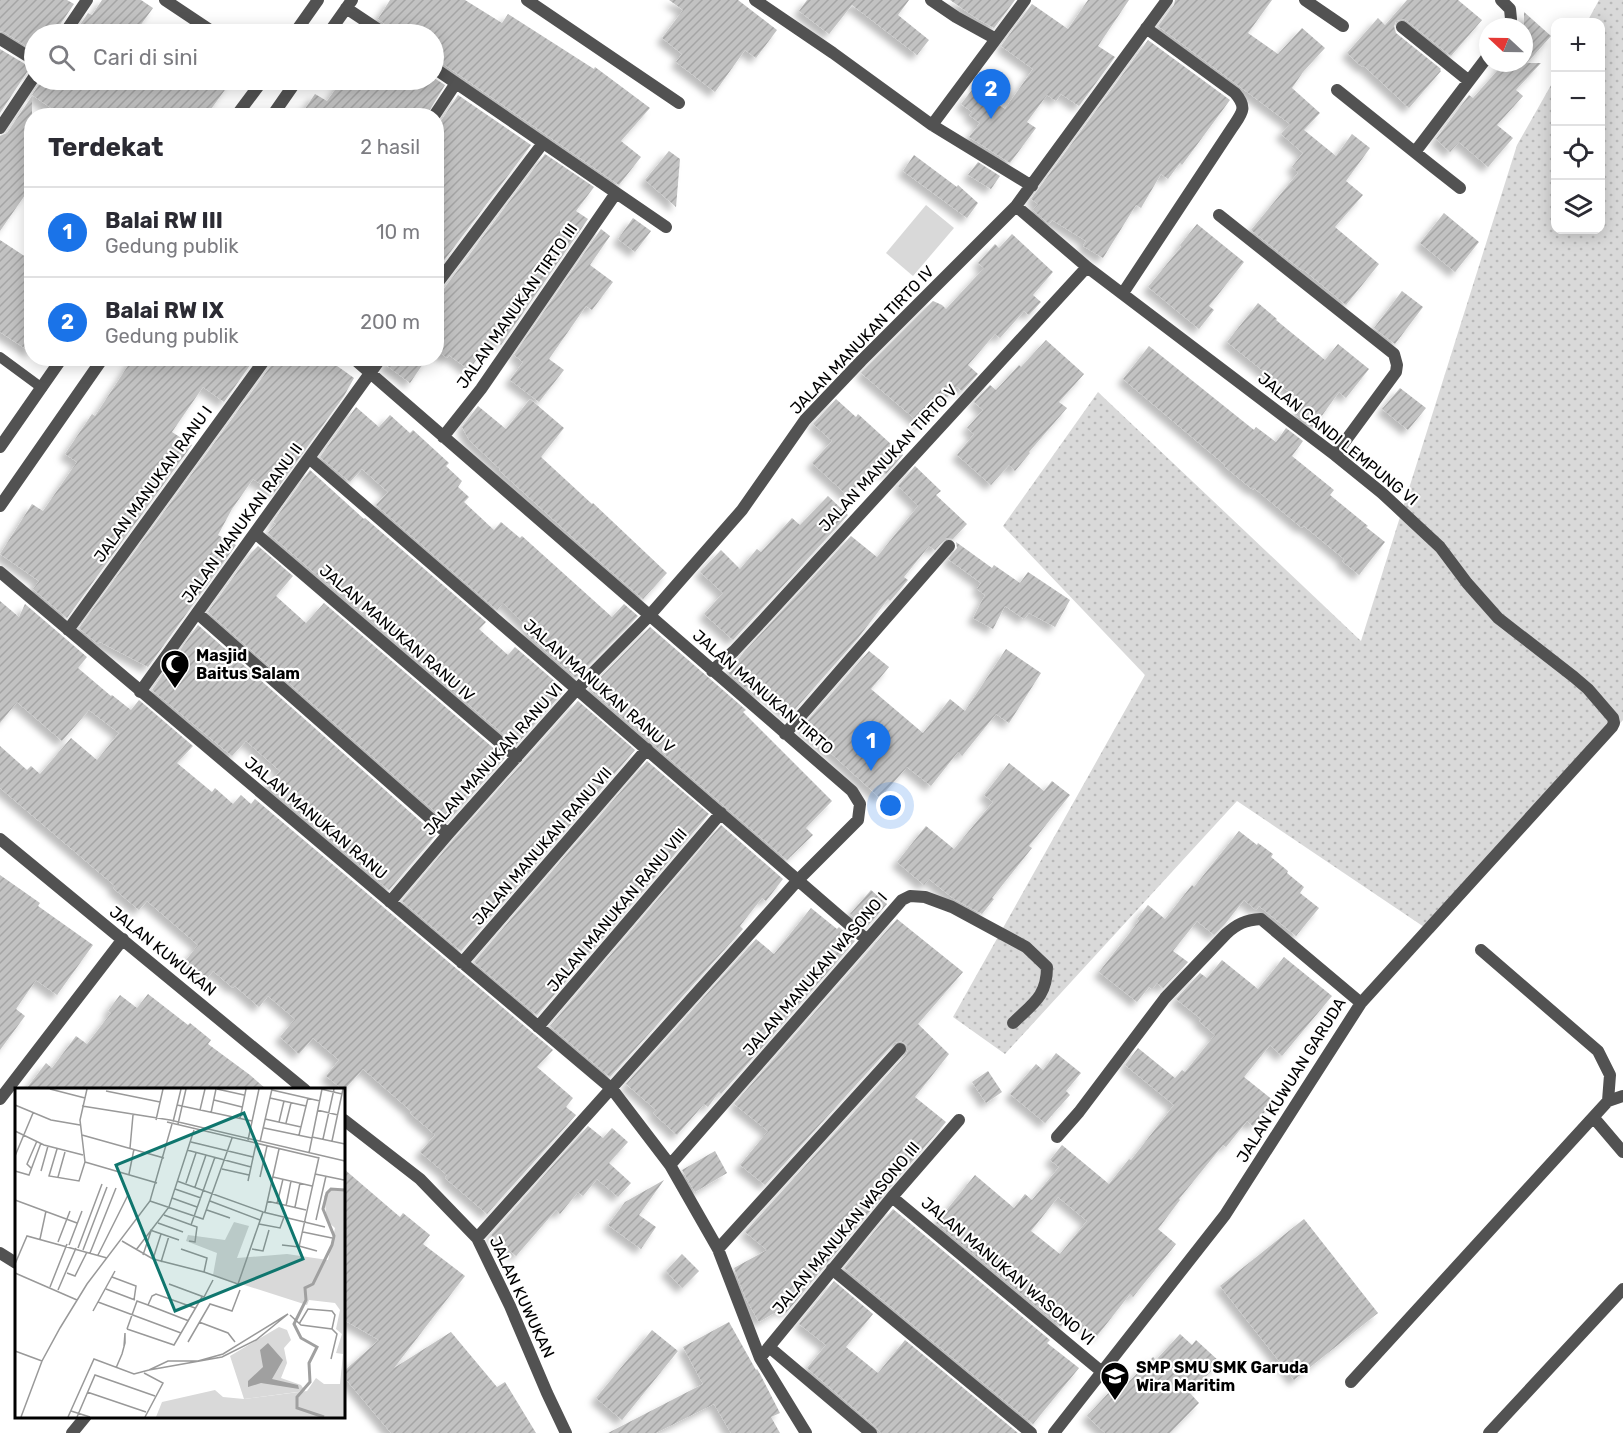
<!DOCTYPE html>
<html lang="id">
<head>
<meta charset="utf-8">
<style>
  :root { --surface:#fff; --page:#f7f7f7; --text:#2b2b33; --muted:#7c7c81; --line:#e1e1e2; --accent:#1a73e8 }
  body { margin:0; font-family:Rubik,sans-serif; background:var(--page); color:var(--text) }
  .controls { position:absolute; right:18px; top:18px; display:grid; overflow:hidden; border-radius:12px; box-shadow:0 3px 15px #0003 }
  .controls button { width:54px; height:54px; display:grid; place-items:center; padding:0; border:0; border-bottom:2px solid var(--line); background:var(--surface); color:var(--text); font:30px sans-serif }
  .compass { position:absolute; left:1479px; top:18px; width:54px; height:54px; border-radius:50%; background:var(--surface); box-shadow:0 3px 15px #0003; rotate:292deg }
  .you { position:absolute; left:891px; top:806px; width:21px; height:21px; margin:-15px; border:4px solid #fff; border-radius:50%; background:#1a73e8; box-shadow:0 0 0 9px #1a73e833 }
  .badge { display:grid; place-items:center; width:39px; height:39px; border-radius:50%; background:var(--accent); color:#fff; font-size:20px; font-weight:700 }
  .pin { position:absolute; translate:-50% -50px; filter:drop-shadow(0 2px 3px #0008) }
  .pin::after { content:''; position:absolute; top:32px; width:21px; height:18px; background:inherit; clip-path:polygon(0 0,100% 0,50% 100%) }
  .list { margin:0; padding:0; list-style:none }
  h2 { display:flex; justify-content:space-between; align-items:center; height:78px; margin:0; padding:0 24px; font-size:26px }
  h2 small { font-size:20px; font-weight:400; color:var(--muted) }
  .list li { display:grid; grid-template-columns:39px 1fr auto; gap:18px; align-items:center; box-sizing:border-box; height:90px; padding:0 24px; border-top:2px solid var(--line) }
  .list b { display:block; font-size:22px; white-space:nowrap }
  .list p { margin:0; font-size:20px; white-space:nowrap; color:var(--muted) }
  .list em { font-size:20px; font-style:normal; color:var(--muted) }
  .icon { flex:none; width:33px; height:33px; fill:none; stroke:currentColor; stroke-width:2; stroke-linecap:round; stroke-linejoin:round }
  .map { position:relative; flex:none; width:1623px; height:1433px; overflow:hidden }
  .search { position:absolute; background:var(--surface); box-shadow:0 3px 15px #0003; left:24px; top:24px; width:420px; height:66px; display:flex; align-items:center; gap:15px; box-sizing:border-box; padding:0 21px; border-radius:33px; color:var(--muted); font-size:22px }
  .panel { position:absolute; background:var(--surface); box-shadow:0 3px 15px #0003; left:24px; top:108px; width:420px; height:258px; border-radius:24px }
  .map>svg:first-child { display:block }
  .grass { fill:url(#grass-dots) }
  .pitch { fill:#d9d9d9 }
  .building { fill:url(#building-hatch); fill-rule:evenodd; filter:url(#shadow) }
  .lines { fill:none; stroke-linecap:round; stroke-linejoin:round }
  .lane { stroke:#525252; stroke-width:10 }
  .street { stroke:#525252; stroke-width:12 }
  .labels { text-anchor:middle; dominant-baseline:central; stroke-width:4.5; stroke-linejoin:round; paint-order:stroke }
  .street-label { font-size:16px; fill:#000; stroke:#fff }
  .poi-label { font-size:16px; font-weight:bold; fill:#000; stroke:#fff; text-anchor:start }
  .inset-river { fill:none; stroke:#a0a0a0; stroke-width:3 }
  .inset-road { fill:none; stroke:#999; stroke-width:1.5 }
  .view { fill:#0f766e; fill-opacity:0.15; stroke:#0f766e; stroke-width:3 }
  .inset-edge { fill:none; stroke:#000; stroke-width:3 }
</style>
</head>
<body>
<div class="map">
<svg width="1623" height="1433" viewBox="0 0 1623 1433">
  <defs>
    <pattern id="grass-dots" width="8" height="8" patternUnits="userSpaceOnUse" patternTransform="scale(1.5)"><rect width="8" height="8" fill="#d9d9d9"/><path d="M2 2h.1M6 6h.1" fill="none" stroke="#b8b8b8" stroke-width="1.8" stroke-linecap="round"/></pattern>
    <pattern id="building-hatch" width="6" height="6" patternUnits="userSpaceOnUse" patternTransform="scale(1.5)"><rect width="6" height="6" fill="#c2c2c2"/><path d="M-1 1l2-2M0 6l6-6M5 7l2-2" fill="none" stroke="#a5a5a5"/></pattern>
    <filter id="shadow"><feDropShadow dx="-5.5" dy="5.5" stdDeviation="3" flood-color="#0004"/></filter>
  </defs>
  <rect width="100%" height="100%" fill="#fff"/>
  <!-- grass -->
  <path class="grass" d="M1599 0H1623V720L1433 933 1237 801 1005 1054 953 1017 1145 675 1003 526 1098 392 1361 641 1517 145 1555 78 1556 230H1600V22H1587Z"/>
  <!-- pitch -->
  <path class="pitch" d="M926 205 954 228 913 276 886 253Z"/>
  <!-- building -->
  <path class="building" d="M0 0H67L74 4 57 29 56 34H34V51L4 32 0 31Z
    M102 0H141L153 8 134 34H74L88 13 92 15Z
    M390 0H465L502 23 508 14 594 69 595 67 650 108 621 141 641 157 619 185 439 61 434 60V34H393L390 28 378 19Z
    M669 0H738L777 30 756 58 745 50 715 92 676 62 682 54 662 38 683 10Z
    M807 0H909L898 15 929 40 917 55 852 5 829 34 799 11Z
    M950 0H1015L994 28 976 18Z
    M1088 0H1129L1098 46 1115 57 1079 106 1061 94 1056 101 1047 95 1027 122 1036 128 1010 163 969 137 980 123 969 115 972 112 961 104 972 90 982 98 984 96 1005 109 1033 69 1001 46 1032 4 1068 29Z
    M1175 0H1272L1248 33 1278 54 1302 28 1325 48 1303 72 1292 88 1320 113 1304 130 1336 156 1352 134 1370 148 1346 181 1363 195 1335 227 1379 264 1346 305 1304 270 1303 271 1251 230 1298 173 1292 167 1303 153 1281 134 1290 124 1158 26 1174 5Z
    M1407 0H1458L1482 20 1451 56 1407 21 1403 19 1396 21 1394 26 1396 33 1441 69 1440 70 1441 71 1409 108 1364 66 1362 67 1347 53 1378 18 1385 25Z
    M1524 12 1551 36 1527 63H1541L1516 90 1523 96 1497 125 1513 138 1488 167 1459 142 1450 152 1436 139 1469 95 1473 98 1504 63H1524Z
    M1148 40 1230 100 1182 165 1180 163 1168 179 1161 174 1141 208 1136 205 1103 258 1083 246 1086 241 1052 220 1049 224 1033 210 1038 204 1031 199Z
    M0 49 30 67 34 68 27 72 0 113Z
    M434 78 445 85 426 116H300L315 94 327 101 342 80H434Z
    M42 80H232L206 116H63L32 95Z
    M458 95 531 145 436 271V124L441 121Z
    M32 96V185L0 231V136L7 133Z
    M669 151 680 159 676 207 645 180Z
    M545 154 594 187 576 211 588 219 501 345 492 338 469 370 449 355 447 358 436 349V293L443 290Z
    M914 155 957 187 958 185 978 203 967 218 903 171Z
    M978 162 1000 176 991 189 968 175Z
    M1444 213 1479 242 1455 272 1420 243Z
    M633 218 651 231 635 252 618 239Z
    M1197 224 1244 262 1209 306 1214 310 1199 329 1148 287 1181 247 1180 245Z
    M601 229 610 236 590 265 613 282 592 310 586 306 549 359 564 370 539 402 510 380 523 362 514 355Z
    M1012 234 1053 272 1033 295 1041 302 1029 315 1024 311 1000 338 995 334 968 365 978 374 962 391 957 387 922 425 861 373 933 301 942 305 946 309 984 268 978 263 995 244 999 248Z
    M0 240 32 261V353L0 332Z
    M1402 291 1423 307 1395 344 1374 328Z
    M1258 303 1277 319 1276 320 1325 360 1338 344 1369 369 1346 398 1339 392 1313 428 1296 415 1304 404 1227 342Z
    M1046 340 1084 374 1059 402 1067 408 1029 452 1030 453 1015 471 1009 465 991 485 957 455 974 434 967 428 983 410 974 402 990 385 996 390 1019 365 1021 367Z
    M1149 346 1254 430 1256 427 1276 442 1286 428 1303 441 1292 456 1334 490 1330 495 1368 526 1366 527 1385 542 1359 575 1342 561 1344 559 1304 526 1302 528 1254 488 1253 490 1224 466 1225 465 1123 379Z
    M133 358H255L224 402 203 387 172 432 192 445 67 618 33 589 39 581 0 554 32 504 43 511 77 462 65 454 92 414 95 416Z
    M274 358H326L354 378 344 396 274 493 253 479 232 509 218 535 236 545 148 667 100 642 98 644 79 628 273 363Z
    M389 358H427L410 383 386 365Z
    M1400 388 1426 408 1408 430 1382 409Z
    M530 399 564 428 541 457 592 504 593 503 667 573 643 599 590 553 499 470 500 469 469 440 462 427 478 406 506 429Z
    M836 399 856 417 858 414 903 455 886 474 880 468 869 480 865 477 848 496 812 463 832 441 813 424Z
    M356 407 379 427 390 415 410 433 413 430 449 463 446 466 462 481 458 487 469 497 464 502 494 530 501 522 520 538 522 536 612 617 624 604 638 616 576 678 526 634 530 630 503 603 497 610 376 505 388 492 362 469 350 482 320 457Z
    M915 466 941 491 936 495 967 524 953 539 946 538 935 550 929 546 904 577 908 580 890 601 888 599 858 638 789 716 763 692 757 698 728 673 744 652 851 536 877 557 918 506 898 486Z
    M310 470 364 519 365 518 486 622 479 629 508 655 515 647 565 690 516 745 268 533 276 524 273 522Z
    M828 496 848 515 733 640 704 614 723 593 700 572 721 550 740 569 757 549 761 552 792 518 800 525Z
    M956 542 992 568 994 565 1020 583 1028 572 1070 600 1055 627 1029 613 1024 619 1005 606 993 629 973 618 985 595 977 589 981 583 948 559 957 548Z
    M258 546 293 576 276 596 306 623 324 603 505 758 447 822 208 612 251 553Z
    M0 601 19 617 25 604 87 657 78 668 111 696 112 695 131 710 139 700 193 746 177 763 212 792 215 788 233 804 241 795 251 804 255 799 553 1050 537 1067 573 1098 566 1107 576 1115 487 1214 445 1178 447 1175 420 1152 435 1135 410 1113 412 1112 363 1069 344 1090 342 1089 326 1076 339 1060 313 1038 299 1054 280 1037 295 1019 268 996 259 1007 235 986 233 988 213 971 207 978 186 960 198 945 147 901 139 910 113 888 115 886 0 788V746L27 770 31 766 40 774 71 738 97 760 119 733 89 710 62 741 17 702 0 723Z
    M198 625 436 835 389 890 266 786 280 771 246 741 232 756 152 690Z
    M650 627 746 710 743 712 832 801 806 828 813 835 787 860 589 689Z
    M1006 649 1041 673 1009 723 996 714 962 756 958 752 931 786 907 767 880 798 802 727 869 651 889 667 871 689 923 733 950 699 965 711Z
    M578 701 635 750 461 951 402 901 454 839Z
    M647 761 709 814 537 1015 474 962Z
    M1009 763 1044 791 1052 781 1070 795 1029 846 1032 848 992 898 994 899 982 914 954 899 929 879 924 885 897 862 926 826 954 849 993 802 984 795Z
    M721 825 783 879 766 901 762 898 740 926 743 929 610 1077 550 1026Z
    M1239 831 1257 845 1258 843 1273 854 1271 857 1288 871 1287 873 1304 887 1300 893 1319 908 1296 936 1259 906 1256 910 1244 900 1225 924 1214 935 1197 921 1173 951 1188 962 1163 988 1157 983 1152 989 1149 987 1137 1002 1099 972 1139 921 1137 919 1148 905 1165 919 1192 885 1194 887Z
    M0 875 40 903 38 906 93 945 57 995 36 980 16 1009 25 1016 0 1050Z
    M871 890 887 904 866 928 850 914Z
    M811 908 837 929 839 927 855 941 721 1094 719 1092 708 1107 704 1104 677 1135 653 1113 656 1110 626 1084 756 939 774 954Z
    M897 919 963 972 918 1024 949 1054 915 1097 946 1122 886 1192 786 1313 781 1309 759 1322 746 1299 734 1268 767 1250 745 1232 906 1055 908 1050V1046L901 1041 894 1043 765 1185 740 1165 768 1131 734 1104Z
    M1284 957 1332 996 1282 1056 1270 1045 1244 1077 1274 1101 1253 1126 1247 1121 1226 1147 1223 1145 1179 1199 1180 1200 1158 1229 1176 1244 1133 1297 1130 1294 1097 1336 1071 1314 1061 1327 936 1223 975 1175 1014 1208 1025 1194 1032 1200 1059 1167 1050 1160 1062 1145 1109 1184 1129 1159 1131 1160 1174 1105 1125 1065 1138 1048 1175 1078 1182 1070 1185 1072 1215 1035 1199 1021 1201 1019 1176 999 1200 973 1207 978 1222 960 1258 989ZM1058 1197 1087 1221 1060 1254 1031 1231Z
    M148 994 188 1025 190 1023 211 1040 208 1044 250 1075 266 1089H26L46 1063 52 1068 76 1036 87 1044 111 1013 108 1011 120 995 137 1008Z
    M1056 1053 1081 1073 1066 1091 1070 1095 1045 1123 1010 1094 1036 1064 1043 1070Z
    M988 1071 1002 1092 986 1103 972 1082Z
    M588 1126 603 1138 612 1128 628 1142 609 1163 631 1183 618 1197 597 1179 583 1196 578 1192 560 1214 556 1210 516 1256 491 1235Z
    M715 1151 727 1173 695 1192 682 1170Z
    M344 1169 400 1217 403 1213 430 1235 423 1244 465 1276 394 1368 451 1332 497 1387 505 1382 536 1433H391L344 1377V1371L379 1340 344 1320Z
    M664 1180 639 1215 656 1227 641 1249 608 1225 625 1202Z
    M893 1209 1050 1340 1047 1343 1079 1368 1033 1424 844 1268Z
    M1304 1219 1378 1313 1294 1380 1220 1286Z
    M682 1254 699 1271 682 1288 666 1271Z
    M834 1281 873 1314 846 1347 878 1373 905 1340 1018 1433H881L879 1431 876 1427 807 1368 826 1345 799 1324Z
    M729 1322 756 1370 757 1369 760 1374 780 1413 771 1417 780 1433H731L714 1404 656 1433H608L703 1384 683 1347Z
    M652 1330 678 1351 622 1420 596 1398Z
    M1180 1334 1192 1345 1196 1340 1220 1362 1190 1393 1199 1403 1170 1433H1105L1087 1416 1114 1387 1119 1392 1153 1357 1156 1360Z"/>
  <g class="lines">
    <!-- lane -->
    <path class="lane" d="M0 357 42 388"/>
    <!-- street -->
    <path class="street" d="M165 0 216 34
      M527 0 679 103
      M755 0 833 53 932 125 1032 186
      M931 0 956 17 996 39
      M1305 0 1343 26
      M1501 0 1510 9 1511 19 1508 27
      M346 8 385 34
      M1402 27 1469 81
      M64 34 87 0
      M294 34 318 0
      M328 34 352 0
      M0 39 34 60
      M434 68 666 227
      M1337 90 1432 166 1460 188
      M236 116 263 80
      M272 116 297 80
      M434 116 456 83
      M932 125 1025 0
      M0 128 34 77
      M1415 152 1488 56
      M1016 206 1087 267 1335 455 1382 493 1440 547 1467 583 1498 618 1574 677 1588 689 1613 718 1614 723 1612 727 1361 1003
      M1219 215 1394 354 1397 365 1396 372 1335 455
      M436 285 543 143
      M1123 293 1232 128C1242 113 1248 108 1235 93L1146 28
      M353 358 852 791 860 804 858 820 798 880 477 1238
      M443 437 481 389 616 193
      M0 447 62 358
      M309 458 867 940
      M0 506 103 358
      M255 533 517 757
      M0 572 612 1089 670 1165 718 1249 760 1358 806 1433
      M197 613 448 834
      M68 630 266 358
      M712 671 734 651 763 620 1087 267
      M140 692 381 358
      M785 734 949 546
      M0 839 305 1090
      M390 902 448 834 577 689 649 616 742 510 805 420 861 361 1016 206 1167 0
      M462 963 647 749
      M538 1027 721 813
      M0 1099 123 939
      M1608 1101 1623 1096
      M1594 1118 1623 1152
      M344 1120 420 1179 477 1238 510 1306 547 1393 566 1433
      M670 1165 867 940 902 900 910 896 925 897 952 907 1026 947 1047 967C1047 997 1032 1004 1013 1023
      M892 1197 1102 1372
      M718 1249 900 1049
      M0 1253 16 1263
      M832 1269 1031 1433
      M769 1347 871 1433
      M760 1358 892 1197 959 1120
      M1351 1382 1608 1101 1610 1075 1598 1051 1481 950
      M72 1433 86 1416
      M1054 1433 1225 1215 1361 1003 1261 919C1245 920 1237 924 1226 934L1165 998 1079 1112 1057 1137
      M1489 1433 1623 1289"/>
  </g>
  <!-- icons -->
  <defs>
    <g id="mosque-pin" transform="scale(1.5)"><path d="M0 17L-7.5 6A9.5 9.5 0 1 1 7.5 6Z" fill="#000" stroke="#fff"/><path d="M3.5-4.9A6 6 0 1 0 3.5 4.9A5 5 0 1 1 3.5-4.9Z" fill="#fff"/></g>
    <g id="school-pin" transform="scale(1.5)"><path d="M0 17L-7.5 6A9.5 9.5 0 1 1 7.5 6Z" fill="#000" stroke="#fff"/><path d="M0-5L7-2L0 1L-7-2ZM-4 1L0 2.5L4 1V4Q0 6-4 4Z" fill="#fff"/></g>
  </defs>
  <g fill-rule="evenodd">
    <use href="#mosque-pin" x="175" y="664"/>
    <use href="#school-pin" x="1115" y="1376"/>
  </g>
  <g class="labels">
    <!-- street labels -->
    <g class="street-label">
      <text transform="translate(517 306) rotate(-55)">JALAN MANUKAN TIRTO III</text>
      <text transform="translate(862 340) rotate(-46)">JALAN MANUKAN TIRTO IV</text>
      <text transform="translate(1338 439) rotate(39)">JALAN CANDI LEMPUNG VI</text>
      <text transform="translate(888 458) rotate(-47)">JALAN MANUKAN TIRTO V</text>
      <text transform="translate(153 484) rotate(-54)">JALAN MANUKAN RANU I</text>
      <text transform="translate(242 523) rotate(-54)">JALAN MANUKAN RANU II</text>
      <text transform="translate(397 633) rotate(41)">JALAN MANUKAN RANU IV</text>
      <text transform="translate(599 686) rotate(41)">JALAN MANUKAN RANU V</text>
      <text transform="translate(763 692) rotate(41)">JALAN MANUKAN TIRTO</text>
      <text transform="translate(493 759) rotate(-48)">JALAN MANUKAN RANU VI</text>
      <text transform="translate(316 818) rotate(40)">JALAN MANUKAN RANU</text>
      <text transform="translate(542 846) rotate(-49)">JALAN MANUKAN RANU VII</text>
      <text transform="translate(617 910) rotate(-50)">JALAN MANUKAN RANU VIII</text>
      <text transform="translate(163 951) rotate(39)">JALAN KUWUKAN</text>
      <text transform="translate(815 974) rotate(-49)">JALAN MANUKAN WASONO I</text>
      <text transform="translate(1291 1080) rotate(-58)">JALAN KUWUAN GARUDA</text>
      <text transform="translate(846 1228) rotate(-50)">JALAN MANUKAN WASONO III</text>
      <text transform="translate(1008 1271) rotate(40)">JALAN MANUKAN WASONO VI</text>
      <text transform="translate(522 1297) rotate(65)">JALAN KUWUKAN</text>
    </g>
    <!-- poi labels -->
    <g class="poi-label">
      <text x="196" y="655">Masjid<tspan x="196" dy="18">Baitus Salam</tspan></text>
      <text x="1136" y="1367">SMP SMU SMK Garuda<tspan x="1136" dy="18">Wira Maritim</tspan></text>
    </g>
  </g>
  <!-- overview -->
  <g transform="translate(15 1088)">
    <rect width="330" height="330" fill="#fff"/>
    <path d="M317 101 330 103V329H141L147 314 200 302 208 309 229 311 292 303 301 290 309 296H325L328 266 321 265 327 246 321 241 325 222 320 215 294 212 292 217 198 187 202 165 171 153 173 147 210 152 219 134 234 138 222 170 272 166 313 172 320 140 312 133 309 108Z" fill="#d9d9d9"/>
    <path d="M264 239 272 242 276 252 269 260 272 275 266 290 286 297 290 303 229 311 215 268Z" fill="#d9d9d9"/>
    <path d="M253 255 268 272 257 291 283 297 284 301 246 295 233 299V293L248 279 245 262Z" fill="#a0a0a0"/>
    <path class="inset-river" d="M309 329 282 320V309L295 294 294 275 302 259 286 250 279 236 291 212 290 200 298 196 317 157 319 148 308 121 312 105 316 101 330 102"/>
    <path class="inset-road" d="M35 1 70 10M202 1 229 7M306 1 327 6M257 2 305 13M91 3 145 14M255 10 291 18M199 12 227 19M0 17 36 32 65 37M162 17 237 33M67 18 155 32 330 73M185 22 190 1M302 22 323 27M196 25 201 1M225 31 231 1M250 31 286 39M141 32 148 1M152 34 304 70M158 34 166 1M264 34 269 13M271 35 276 15M163 36 171 1M249 40 297 50M0 43 29 57 68 67M67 47 149 70M284 47 293 10M297 49 330 56M308 51 319 1M233 52 244 1M317 53 328 1M176 54 238 69M245 54 257 1M115 60 118 27M42 61 34 88 64 93 70 74 65 32 72 1M172 62 236 79M294 65 307 1M0 68 18 25M70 74 142 95M16 80 12 76 22 53M207 81 234 87M0 83 14 87 26 55M26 83 33 58M114 86 119 61M300 86 329 92M43 89 50 64M245 89 252 58M258 89 297 98M162 93 248 124 310 139M233 93 241 56M171 95 181 65M180 99 191 67M160 101 186 110M157 110 182 119M0 112 62 135M135 113 188 131 217 50M195 113 245 132M252 113 291 122M262 116 268 91M271 118 276 93M280 119 285 95M192 122 215 130M250 124 264 61M149 127 182 139 180 154 174 153M301 132 311 88M143 135 168 144M244 136 265 140 269 129M176 137 200 69M135 142 164 152M288 144 317 150M25 151 31 123M107 153 138 171 189 184 192 170 166 161M43 154 55 123M54 157 67 123M267 157 284 159 304 69M284 158 302 163M63 160 87 96M237 161 248 163 254 142M68 162 92 99M121 162 154 119 179 42M75 165 101 100M83 167 113 107M128 167 136 143M138 171 146 146M146 174 154 148M0 176 12 148 92 170M189 184 223 196 248 124M0 185 62 212M52 185 60 188 72 164M97 189 121 198 119 212M154 196 189 209 198 192M35 199 52 156M91 201 120 212M43 202 61 160M83 214 166 245M78 223 100 183M273 226 241 252 207 269 134 282 153 273H183L208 266ZM275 227 286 237 317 241 322 246 316 271M174 233 133 217 137 208 141 206 180 220M184 234 213 245 220 254M284 236 293 221 317 223 320 227 317 241M112 241 159 257 187 209M112 241 122 213 133 217M173 254 195 216 217 223 225 202M0 263 27 273M101 280 107 266 110 255V245L109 258M129 285 148 295 130 329M72 304 131 324M56 323 75 329M6 329 27 273 45 240 72 196 135 113 157 36M53 329 79 271 119 286 134 282M62 329 80 287 140 308"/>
    <path class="view" d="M229 25 288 171 160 223 101 77Z"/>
    <rect width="330" height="330" class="inset-edge"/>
  </g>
</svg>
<div class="controls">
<button>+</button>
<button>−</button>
<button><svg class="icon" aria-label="locate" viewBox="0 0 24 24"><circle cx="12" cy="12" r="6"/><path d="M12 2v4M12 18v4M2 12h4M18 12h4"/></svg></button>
<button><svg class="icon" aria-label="layers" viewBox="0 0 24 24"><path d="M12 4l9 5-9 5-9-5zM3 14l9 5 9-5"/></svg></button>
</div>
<svg class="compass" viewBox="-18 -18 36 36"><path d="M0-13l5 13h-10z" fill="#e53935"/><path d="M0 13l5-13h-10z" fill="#7c7c81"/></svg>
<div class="you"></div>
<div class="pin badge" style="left:871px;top:771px">1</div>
<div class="pin badge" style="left:991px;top:119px">2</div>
<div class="search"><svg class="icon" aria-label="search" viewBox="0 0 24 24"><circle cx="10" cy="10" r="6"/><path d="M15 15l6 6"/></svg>Cari di sini</div>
<section class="panel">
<h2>Terdekat<small>2 hasil</small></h2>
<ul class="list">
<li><span class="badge">1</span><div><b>Balai RW III</b><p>Gedung publik</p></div><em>10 m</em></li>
<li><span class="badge">2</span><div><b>Balai RW IX</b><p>Gedung publik</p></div><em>200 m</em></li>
</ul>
</section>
</div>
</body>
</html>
